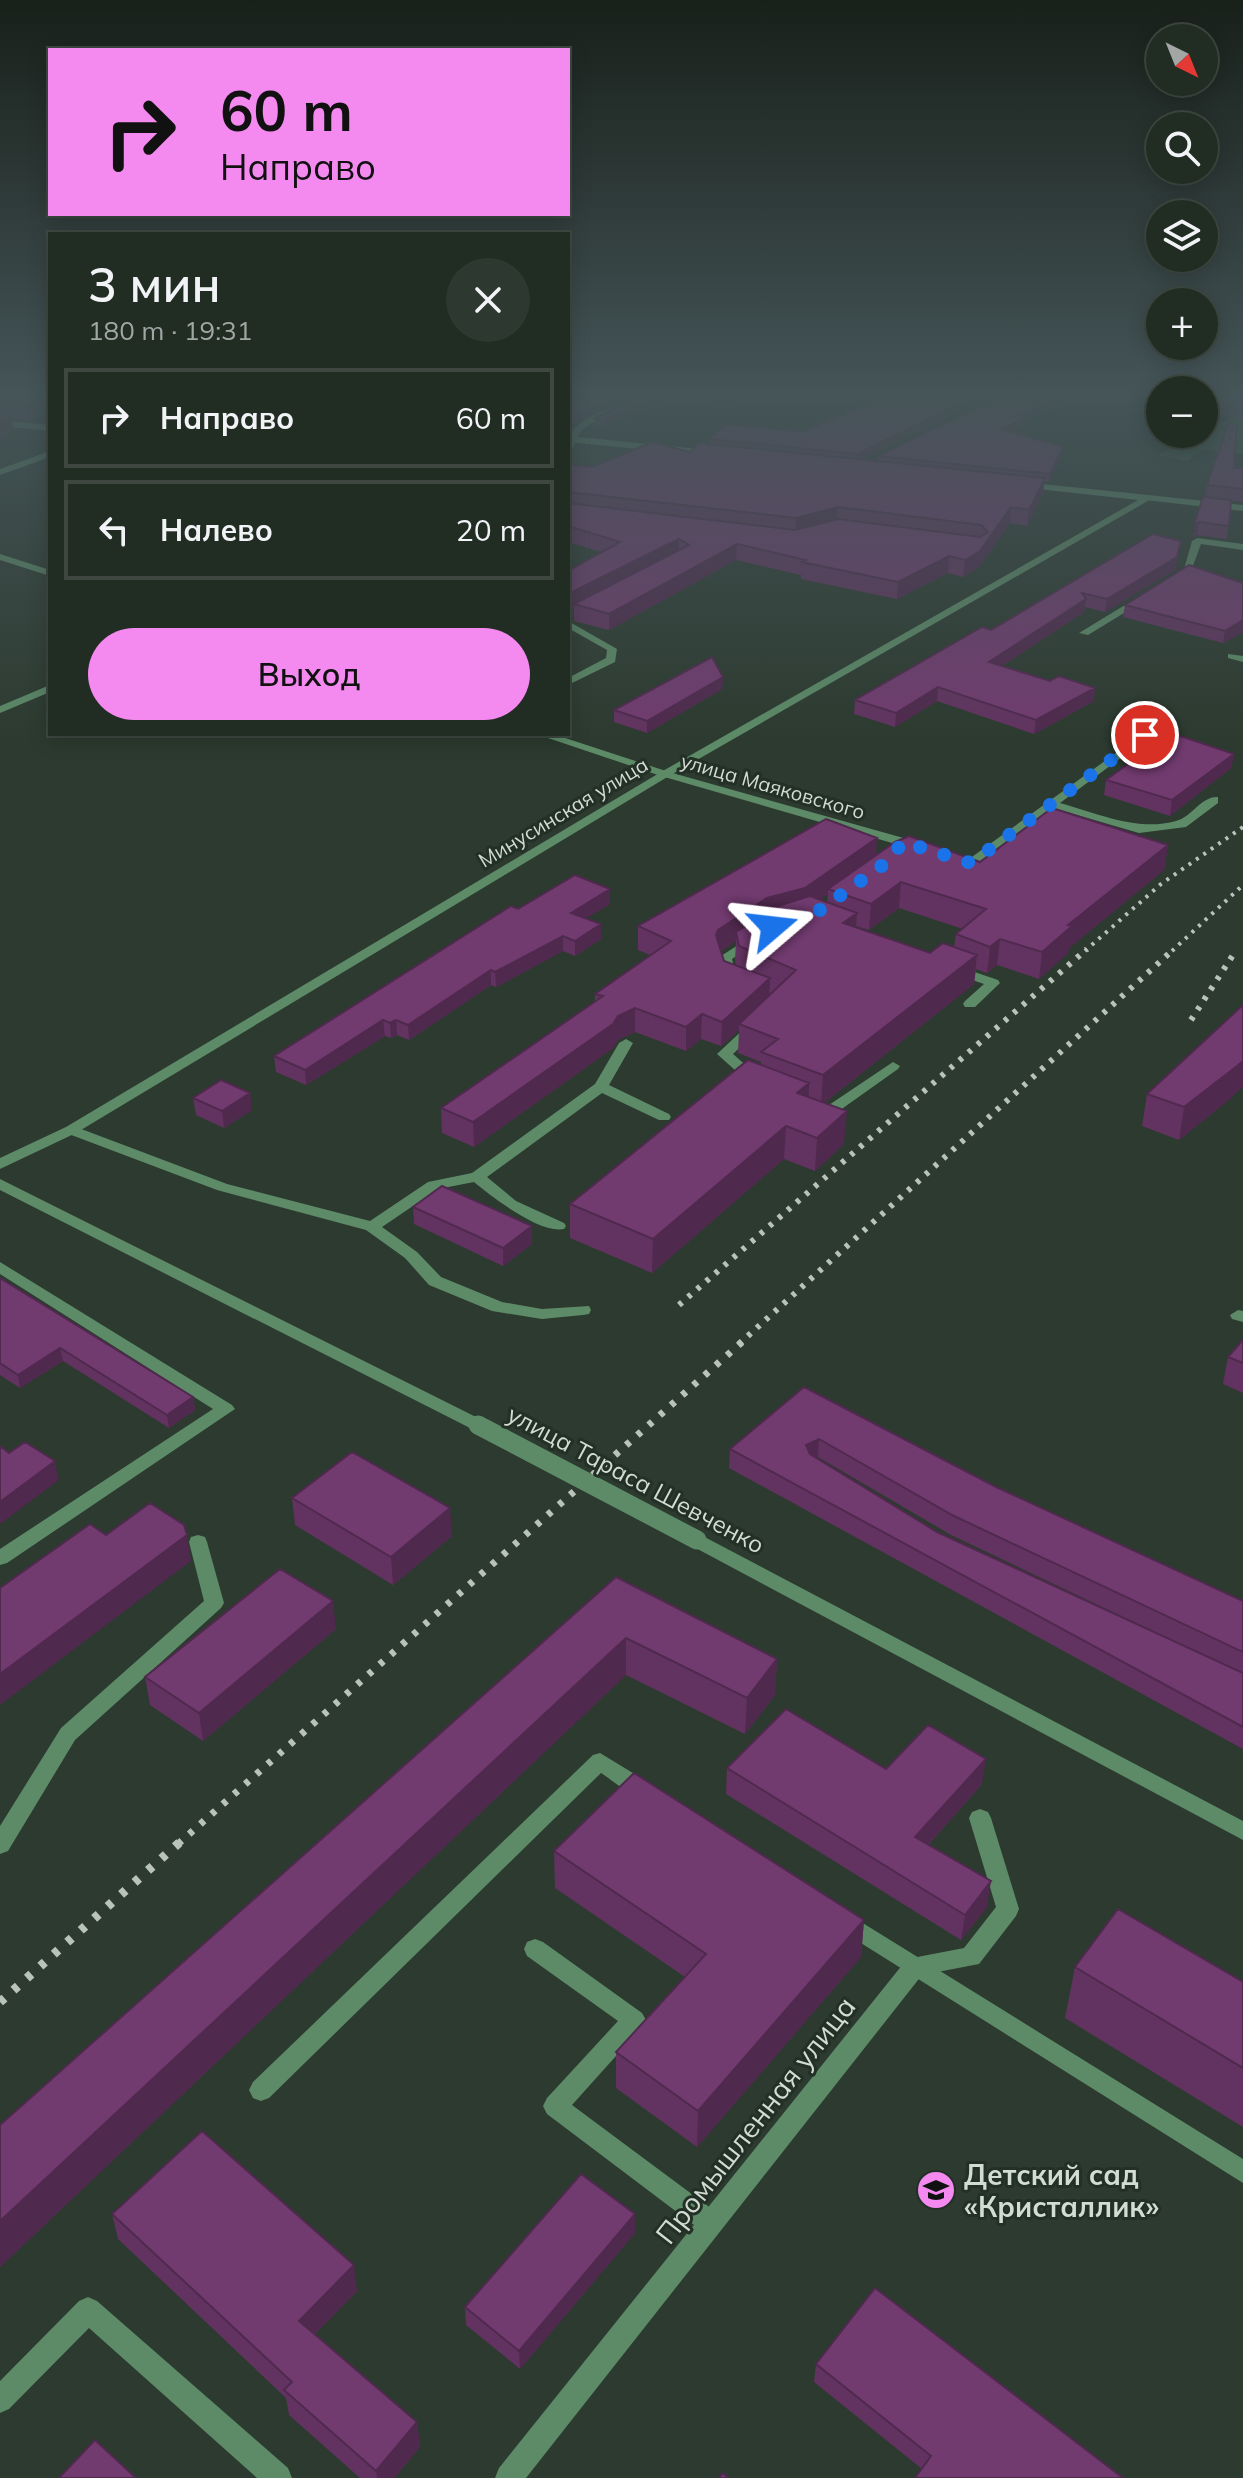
<!DOCTYPE html>
<html lang="ru">
<meta charset="utf-8">
<style>
:root{--surface:#212c23;--page:#2d3830;--text:#f1f3f6;--muted:#a2a7a6;--line:#3e4841;--accent:#f489f0}
body{margin:0;font-family:Mulish,sans-serif;background:var(--page);color:var(--text);height:100vh;display:flex;flex-direction:column;font-size:30px;white-space:nowrap}
*{box-sizing:border-box;margin:0}
p{font-size:26px;color:var(--muted)}
.icon{flex:none;width:44px;height:44px;fill:none;stroke:currentColor;stroke-width:2;stroke-linecap:round;stroke-linejoin:round}
.map{position:relative;flex:1;overflow:hidden}
.drawer{position:absolute;left:48px;top:232px;width:522px;height:504px;display:flex;flex-direction:column;background:var(--surface);border-radius:0px;box-shadow:0 4px 20px #0003,0 0 0 2px var(--line)}
.drawer>*{flex:none}
.banner{position:absolute;left:48px;top:48px;width:522px;height:168px;border-radius:0px;box-shadow:0 4px 20px #0003,0 0 0 2px var(--line);background:#f489f0;color:#111;overflow:hidden}
.needle{width:52px;rotate:137deg}
.buttons{position:absolute;left:1146px;top:24px;display:grid;gap:16px}
.buttons a{display:grid;place-items:center;width:72px;height:72px;border-radius:50%;background:var(--surface);box-shadow:0 4px 20px #0003,0 0 0 2px var(--line);font-size:40px}
.pin{position:absolute;display:grid;place-items:center;width:68px;height:68px;color:#fff;margin:-34px;border:4px solid #fff;border-radius:50%;box-shadow:0 2px 8px #0007}
.me{position:absolute;width:88px;margin:-44px;rotate:73deg;stroke-linejoin:round;filter:drop-shadow(0 0 6px #0008)}
.turn{display:flex;align-items:center;gap:28px;height:168px;padding:0 40px;font-size:36px}
.turn .icon{width:104px;height:104px;stroke-width:2.5}
.turn b{display:block;font-size:56px;line-height:68px}
.round{display:grid;place-items:center;flex:none;width:84px;height:84px;border-radius:42px;background:var(--page)}
.overview{display:flex;align-items:center;justify-content:space-between;height:136px;padding:0 40px}
h1{font-size:48px;font-weight:600;line-height:60px}
.cta{display:flex;gap:16px;margin-top:auto;padding:16px 40px}
.cta a{flex:1;height:92px;border-radius:48px;background:var(--accent);color:#111;font-size:32px;font-weight:600;line-height:92px;text-align:center}
ul{padding:0;list-style:none}
li{display:flex;align-items:center;gap:24px;height:100px;margin:0 16px 12px;padding:0 24px;border:4px solid var(--line);border-radius:0px}
li div{flex:1}
li b{display:block;font-size:30px}
li em{font-style:normal}
.map>svg:first-child{display:block}
.green{fill:#375e40}
.lines{fill:none;stroke-linecap:round;stroke-linejoin:round}
.service{fill:#5d8b67;fill-rule:evenodd}
.minor{fill:#5d8b67;fill-rule:evenodd}
.tertiary{fill:#5d8b67;fill-rule:evenodd}
.rail-far3{stroke:#b9c2bb;stroke-width:4;stroke-dasharray:3 6;stroke-linecap:butt}
.rail-far2{stroke:#b9c2bb;stroke-width:6;stroke-dasharray:4 8;stroke-linecap:butt}
.rail-far1{stroke:#b9c2bb;stroke-width:7;stroke-dasharray:5 10;stroke-linecap:butt}
.rail{stroke:#b9c2bb;stroke-width:9;stroke-dasharray:6 12;stroke-linecap:butt}
.tertiary-bridge{stroke:#5d8b67;stroke-width:19}
.wall{fill:#623360;fill-rule:evenodd}
.shaded-wall{fill:#50294e}
.building{fill:#723b70;stroke:#50294e;stroke-width:2}
.route{stroke:#1a73e8;stroke-width:14;stroke-dasharray:0 25.2}
.labels{text-anchor:middle;dominant-baseline:central;stroke-width:6;stroke-linejoin:round;paint-order:stroke}
.far-street-label{font-size:20px;fill:#d2dbd4;stroke:#233025}
.street-label{font-size:24px;fill:#d2dbd4;stroke:#233025}
.near-street-label{font-size:28px;fill:#d2dbd4;stroke:#233025}
.near-poi-label{font-size:28px;font-weight:bold;fill:#d2dbd4;stroke:#233025;text-anchor:start}
</style>
<div class="map">
<svg width="1243" height="2478" viewBox="0 0 1243 2478">
<rect width="100%" height="100%" fill="#2c3a2f"/>
<path class="green" d="M1243,411V454L1204,449L1187,461L1158,455L1204,434V431Z"/>
<g class="lines">
<path class="service" d="M0,420L50,425V431L0,426Z
M1197,538L1243,544V550L1201,544L1191,571L1183,573L1192,541Z
M1143,594L1148,597L1147,599L1088,635L1079,633Z
M1228,654L1243,656V662L1228,658Z
M1145,732L1151,735L1149,737L1060,803C1097,813 1137,832 1176,821C1192,817 1201,796 1218,797V803L1186,827L1139,833L1053,808L975,866H967L951,859L957,855L969,859Z
M752,936L759,940L757,943L732,959L738,980L731,984L726,983L718,958Z
M954,965L998,980L1000,983L975,1007H965L963,1004L965,1001L984,984L949,972V966Z
M754,1023L761,1027L733,1054L750,1069L752,1083L745,1087L738,1083L736,1071L717,1054L749,1024Z
M626,1039L633,1043L609,1085L669,1114L671,1117L669,1120H659L602,1093L487,1177L516,1201L564,1223L566,1226L564,1229C540,1234 492,1197 474,1182L438,1189L382,1227L417,1252L441,1277L502,1302L542,1309L589,1306L591,1310L589,1314L583,1315L542,1319L492,1311L429,1285L405,1258L366,1230L217,1190L66,1133L64,1130L66,1127H76L227,1184L370,1221L428,1182L472,1173L595,1084L619,1043Z
M893,1062L900,1066L898,1069L829,1118H819L811,1112L813,1109H823Z
M0,1262L232,1405L235,1409L7,1563L0,1565V1549L213,1409L0,1274Z
M1238,1310L1243,1311V1322L1232,1319L1230,1315Z
M198,1535L205,1537L207,1542L224,1603L221,1608L75,1740L8,1851L0,1854V1826L61,1728L204,1601L189,1542L191,1537Z
M600,1753L651,1784L655,1790L651,1796C635,1801 615,1782 601,1773L269,2098L261,2101L253,2098L249,2090L253,2082L593,1755Z
M845,1912L1243,2159V2183L837,1928L834,1921L837,1914Z
M535,1939L543,1942L642,2013L646,2020L642,2027L572,2105L720,2215L724,2223L720,2231L711,2235L702,2231L547,2114L543,2106L547,2098L618,2021L527,1956L524,1949L527,1942Z
M88,2297L97,2301L288,2468L292,2478H257L89,2328L9,2409L0,2413V2381L79,2301Z"/>
<path class="minor" d="M639,396H651C633,407 593,417 581,432C574,439 575,448 568,454C568,445 568,435 574,429C586,415 621,404 639,396Z
M1148,495L1243,505V511L1145,500V496Z
M0,554L50,570V576L0,560Z
M568,621L617,649L615,662L568,685V678L606,658L607,650L568,628Z
M50,685V692L0,713V706Z
M536,734H553L669,772L907,839L909,842L903,846L899,845L661,776Z
M980,1809L988,1812L991,1818L1019,1909L1016,1916L979,1964L922,1975L526,2478H495L499,2468L907,1959L964,1948L996,1907L969,1818L972,1812Z"/>
<path class="tertiary" d="M568,436L709,450L713,453L709,456L568,442Z
M50,451V457L0,475V469Z
M1023,482L1148,495L1153,498L669,776L76,1133L0,1169V1158L66,1127L661,772L1138,500L1020,487V483Z
M0,1179L484,1421L487,1425L484,1429H472L0,1190Z
M697,1533L1243,1821V1840L690,1545L688,1540L690,1535Z"/>
<path class="rail-far3" d="M1085,951L1161,884L1243,827
M1172,951L1243,885"/>
<path class="rail-far2" d="M1191,1020L1233,955
M679,1305L1087,949
M739,1344L1174,949"/>
<path class="rail-far1" d="M178,1844L742,1342"/>
<path class="rail" d="M0,2002L180,1842"/>
<path class="tertiary-bridge" d="M478,1425L697,1540"/>
</g>
<path class="wall" d="M0,396H50V407L30,420L12,419L13,430L0,439Z
M568,396H631L577,422L568,421Z
M641,396L604,426L595,425V418Z
M678,396H747L722,407Z
M883,396L862,460L877,461L878,456L1002,396H1078L1025,420L1024,426L1012,432L1062,455L1049,482L1044,481L1043,493L1027,526L1010,523L979,567L963,577L948,573L897,599L801,579V575L736,560L609,630L574,621V608L568,611V571L601,552L568,542V468L593,467L690,452L710,444V439L803,432Z
M1243,396V420L1204,411V403Z
M1234,468H1243V502L1231,501L1227,539L1197,535L1192,538L1205,497L1207,485Z
M1181,541L1175,570L1105,612L1085,607L1084,612L1002,666L1094,701L1034,734L937,701L895,727L854,714L855,700L991,630Z
M1243,583V632L1223,643L1123,617L1125,605Z
M723,677L722,689L647,733L614,722V710Z
M1234,754L1231,768L1170,816L1104,795L1106,780Z
M1168,845L1164,870L1069,948L1068,953L1039,979L997,965L987,973L976,969L974,984L824,1103L844,1144L815,1171L784,1159L652,1273L570,1238V1204L761,1065V1062L738,1053L739,1030L721,1046L701,1039L686,1051L635,1032L618,1040L613,1048L474,1147L442,1133L441,1108L595,1002V994L650,955L638,950V926L876,855L980,862ZM828,894L827,902L820,900L823,897ZM899,908L963,929L956,934L954,947L930,953L856,927V926L869,930ZM736,941L735,960L736,966L724,961L721,951Z
M610,904L586,918L601,924V939L575,956L563,951L496,987L491,985L409,1040L397,1035L391,1038L385,1036L306,1085L276,1072L274,1056L518,909Z
M1147,1094L1231,1098L1179,1140L1142,1126Z
M193,1098L252,1110L224,1128L196,1115Z
M413,1207L532,1244L503,1266L414,1224Z
M0,1278L193,1397L195,1410L169,1428L63,1361L20,1388L0,1375Z
M1243,1340V1393L1223,1384L1228,1357Z
M804,1387L996,1487L1243,1601V1749L729,1468L730,1449ZM818,1457L951,1535L1216,1661L937,1532L816,1458Z
M292,1498L452,1536L393,1585L295,1525Z
M616,1577L777,1659L775,1695L745,1734L626,1675L0,2267V2125Z
M336,1629L203,1741L150,1705L145,1677Z
M727,1768L886,1769L982,1784L928,1845L987,1907L961,1940L726,1794Z
M554,1851L864,1920L861,1957L697,2147L616,2088V2052L685,1977L555,1888Z
M1075,1967L1243,1982V2127L1065,2018Z
M112,2214L357,2291L315,2334L417,2422L420,2447L394,2478H360L289,2415L286,2398L118,2239Z
M635,2214V2233L520,2369L466,2325L465,2307Z
M816,2364L1123,2478L922,2469L814,2382Z"/>
<path class="shaded-wall" d="M42,396H50V407L30,420L27,405Z
M617,396H631L577,422V416Z
M661,396H677L604,426V420Z
M732,396H747L722,407V401Z
M976,396H991L857,462V454Z
M1061,396H1078L1025,420L1024,426L1001,437L1002,429L1016,416Z
M11,416L13,430L0,439V423Z
M1063,447L1062,455L1049,482L1050,474Z
M1045,478L1043,493L1027,526L1029,510Z
M838,507L837,523L795,534L796,518Z
M1011,507L1010,523L979,567L963,577L965,560Z
M1199,522L1197,535L1192,538L1194,525Z
M679,539V555L574,604V608L568,611V594Z
M1181,541L1175,570L1105,612L1107,599Z
M737,544L736,560L609,630V614Z
M949,556L948,573L897,599L898,582Z
M1086,599L1084,612L988,675L989,662Z
M1243,620V632L1223,643L1225,631Z
M723,677L722,689L647,733V721Z
M938,687L937,701L895,727L896,713Z
M1095,688L1094,701L1034,734L1036,720Z
M1234,754L1231,768L1170,816L1172,800Z
M877,838L876,860L828,889V894L804,911L736,932V941L718,953L716,935L718,930L767,898Z
M1168,845L1164,870L1069,948L1068,953L1039,979L1042,952L1068,925Z
M901,882L899,908L869,930L871,904Z
M610,889V904L572,927L571,913Z
M857,913L855,941L843,923Z
M601,924V939L575,956V941Z
M563,936V951L496,987L495,972Z
M1000,939L997,965L987,973L990,947Z
M977,955L974,984L821,1105L823,1075Z
M491,970V985L409,1040L408,1025Z
M770,978L769,1002L739,1024V1030L721,1046L722,1022Z
M635,1008V1032L618,1040L613,1048L474,1147L473,1122L618,1016Z
M702,1014L701,1039L686,1051V1027Z
M383,1020L385,1036L306,1085L305,1070Z
M396,1020L397,1035L391,1038L390,1023Z
M1243,1061V1087L1231,1098L1179,1140L1184,1107Z
M809,1083L808,1116L797,1093Z
M250,1093L252,1110L224,1128L222,1111Z
M847,1111L844,1144L815,1171L817,1138Z
M786,1126L784,1159L652,1273L653,1239Z
M532,1226V1244L503,1266V1248Z
M60,1348L63,1361L20,1388L18,1375Z
M193,1397L195,1410L169,1428L167,1415Z
M819,1439L818,1457L805,1464L806,1445Z
M55,1461L59,1480L0,1524V1502Z
M450,1508L452,1536L393,1585L391,1557Z
M187,1535L191,1561L0,1705V1674Z
M333,1601L336,1629L203,1741L199,1713Z
M626,1638V1675L0,2267V2221Z
M777,1659L775,1695L745,1734L747,1698Z
M986,1759L982,1784L912,1862L915,1837Z
M991,1881L987,1907L961,1940L965,1915Z
M864,1920L861,1957L697,2147L698,2111Z
M635,2214V2233L520,2369L519,2351Z
M354,2265L357,2291L303,2346L299,2321Z
M417,2422L420,2447L394,2478H377L376,2471Z"/>
<path class="building" d="M0,396H42L27,405L0,404Z
M568,396H617L577,416L568,414Z
M641,396H661L604,420L595,418Z
M705,396H732L722,401Z
M883,396H976L857,454L710,439L726,424L803,432Z
M1002,396H1061L1016,416L1025,418L1002,429L1063,447L1050,474L878,456Z
M1212,396H1243V411L1204,403V401Z
M0,414L11,416L0,423Z
M1228,423L1237,425L1234,468H1243V489L1207,485Z
M652,442L690,452L699,443L1045,478L1029,510L1011,507L980,551L965,560L949,556L898,582L802,562L806,560L737,544L609,614L574,604L689,545L679,539L568,594V571L620,542L568,526V503L795,530L838,519L980,537L988,532L981,525L838,507L796,518L568,492V468L572,465L593,467Z
M1203,497L1231,500L1229,526L1199,522L1194,525Z
M1153,534L1181,541L1177,557L1107,599L1082,593L1086,599L989,662L1050,681L1059,676L1095,688L1036,720L938,687L896,713L855,700L982,627L991,630Z
M1189,565L1243,583V620L1225,631L1125,605Z
M712,657L723,677L647,721L614,710Z
M1171,733L1234,754L1172,800L1106,780Z
M1052,808L1168,845L1068,925L1072,926L1042,952L1000,939L990,947L956,934L986,909L901,882L871,904L828,889L895,842L909,836L980,862Z
M826,819L877,838L805,888L767,898L718,930L716,935L724,961L770,978L722,1022L702,1014L686,1027L635,1008L618,1016L613,1024L473,1122L441,1108L603,996L595,994L671,941L638,926Z
M575,875L610,889L571,913L601,924L575,941L563,936L495,972L491,970L408,1025L396,1020L390,1023L383,1020L305,1070L274,1056L511,906L518,909Z
M810,896L857,913L843,923L930,953L943,943L977,955L823,1075L761,1052L778,1039L739,1024L796,970L739,946L736,932L781,905Z
M1243,1005V1061L1237,1066L1184,1107L1147,1094Z
M748,1060L809,1083L797,1093L847,1111L817,1138L786,1126L653,1239L570,1204Z
M221,1080L250,1093L222,1111L193,1098Z
M442,1186L532,1226L503,1248L413,1207Z
M0,1278L193,1397L167,1415L60,1348L18,1375L0,1363Z
M1243,1340V1363L1228,1357Z
M804,1387L996,1487L1243,1601V1652L954,1516L819,1439L806,1445L810,1454L937,1532L1243,1673V1727L730,1449Z
M25,1442L55,1461L0,1502V1446L9,1453Z
M352,1452L450,1508L391,1557L292,1498Z
M150,1503L184,1525L187,1535L0,1674V1588L90,1524L106,1535Z
M280,1569L333,1601L199,1713L145,1677Z
M616,1577L777,1659L747,1698L626,1638L0,2221V2125Z
M786,1709L886,1769L928,1725L986,1759L915,1837L991,1881L965,1915L727,1768Z
M634,1773L864,1920L698,2111L616,2052L706,1954L554,1851Z
M1118,1909L1243,1982V2068L1075,1967Z
M202,2131L354,2265L299,2321L417,2422L376,2471L284,2390L292,2382L112,2214Z
M581,2174L635,2214L519,2351L465,2307Z
M875,2288L1123,2478H915L931,2456L816,2364Z
M95,2440L136,2478H59Z
M723,2473L728,2478H719Z"/>
<linearGradient id="sky" x2="0" y2="1"><stop stop-color="#18201a"/><stop offset="0.53" stop-color="#455558"/><stop offset="1" stop-color="#455558" stop-opacity="0"/></linearGradient>
<rect width="1243" height="743" fill="url(#sky)"/>
<g class="lines">
<path class="route" d="M773,927L810,917L887,862L903,842L971,863L1145,735"/>
</g>
<defs>
<symbol id="school-disc" viewBox="-11 -11 22 22"><circle r="9.5" fill="#f489f0" stroke="#233025"/><path d="M0-5L7-2L0 1L-7-2ZM-4 1L0 2.5L4 1V4Q0 6-4 4Z" fill="#111"/></symbol>
</defs>
<g fill-rule="evenodd">
<use href="#school-disc" x="914" y="2168" width="44" height="44"/>
</g>
<g class="labels">
<g class="far-street-label">
<text transform="translate(773 786) rotate(16)">улица Маяковского</text>
<text transform="translate(563 812) rotate(-31)">Минусинская улица</text>
</g>
<g class="street-label">
<text transform="translate(636 1479) rotate(28)">улица Тараса Шевченко</text>
</g>
<g class="near-street-label">
<text transform="translate(755 2120) rotate(-52)">Промышленная улица</text>
</g>
<g class="near-poi-label">
<text x="964" y="2174">Детский сад<tspan x="964" dy="32">«Кристаллик»</tspan></text>
</g>
</g>
</svg>
<div class="buttons">
<a><svg class="needle" viewBox="-14 -14 28 28"><path d="M0-13l5 13h-10z" fill="#e53935"/><path d="M0 13l5-13h-10z" fill="#a2a7a6"/></svg></a>
<a><svg class="icon" aria-label="search" viewBox="0 0 24 24"><circle cx="10" cy="10" r="6"/><path d="M15 15l6 6"/></svg></a>
<a><svg class="icon" aria-label="layers" viewBox="0 0 24 24"><path d="M12 4l9 5-9 5-9-5zM3 14l9 5 9-5"/></svg></a>
<a>+</a>
<a>−</a>
</div>
<div class="pin" style="left:1145px;top:735px;background:#d93025"><svg class="icon" aria-label="arrive" viewBox="0 0 24 24"><path d="M6 21V4h12l-3 4 3 4H6"/></svg></div>
<svg class="me" style="left:773px;top:927px" viewBox="-20 -20 40 40"><path d="M0-17L14 15 0 8-14 15z" fill="#1a73e8" stroke="#fff" stroke-width="4"/></svg>
<div class="banner">
<div class="turn"><svg class="icon" aria-label="right" viewBox="0 0 24 24"><path d="M7 20v-9h11M14 6l5 5-5 5"/></svg><div><b>60 m</b>Направо</div></div>
</div>
<section class="drawer">
<div class="overview"><div><h1>3 мин</h1><p>180 m · 19:31</p></div><a class="round"><svg class="icon" aria-label="close" viewBox="0 0 24 24"><path d="M6 6l12 12M18 6L6 18"/></svg></a></div>
<ul>
<li><svg class="icon" aria-label="right" viewBox="0 0 24 24"><path d="M7 20v-9h11M14 6l5 5-5 5"/></svg><div><b>Направо</b></div><em>60 m</em></li>
<li><svg class="icon" aria-label="left" viewBox="0 0 24 24"><path d="M17 20v-9H6M10 6l-5 5 5 5"/></svg><div><b>Налево</b></div><em>20 m</em></li>
</ul>
<div class="cta"><a>Выход</a></div>
</section>
</div>
